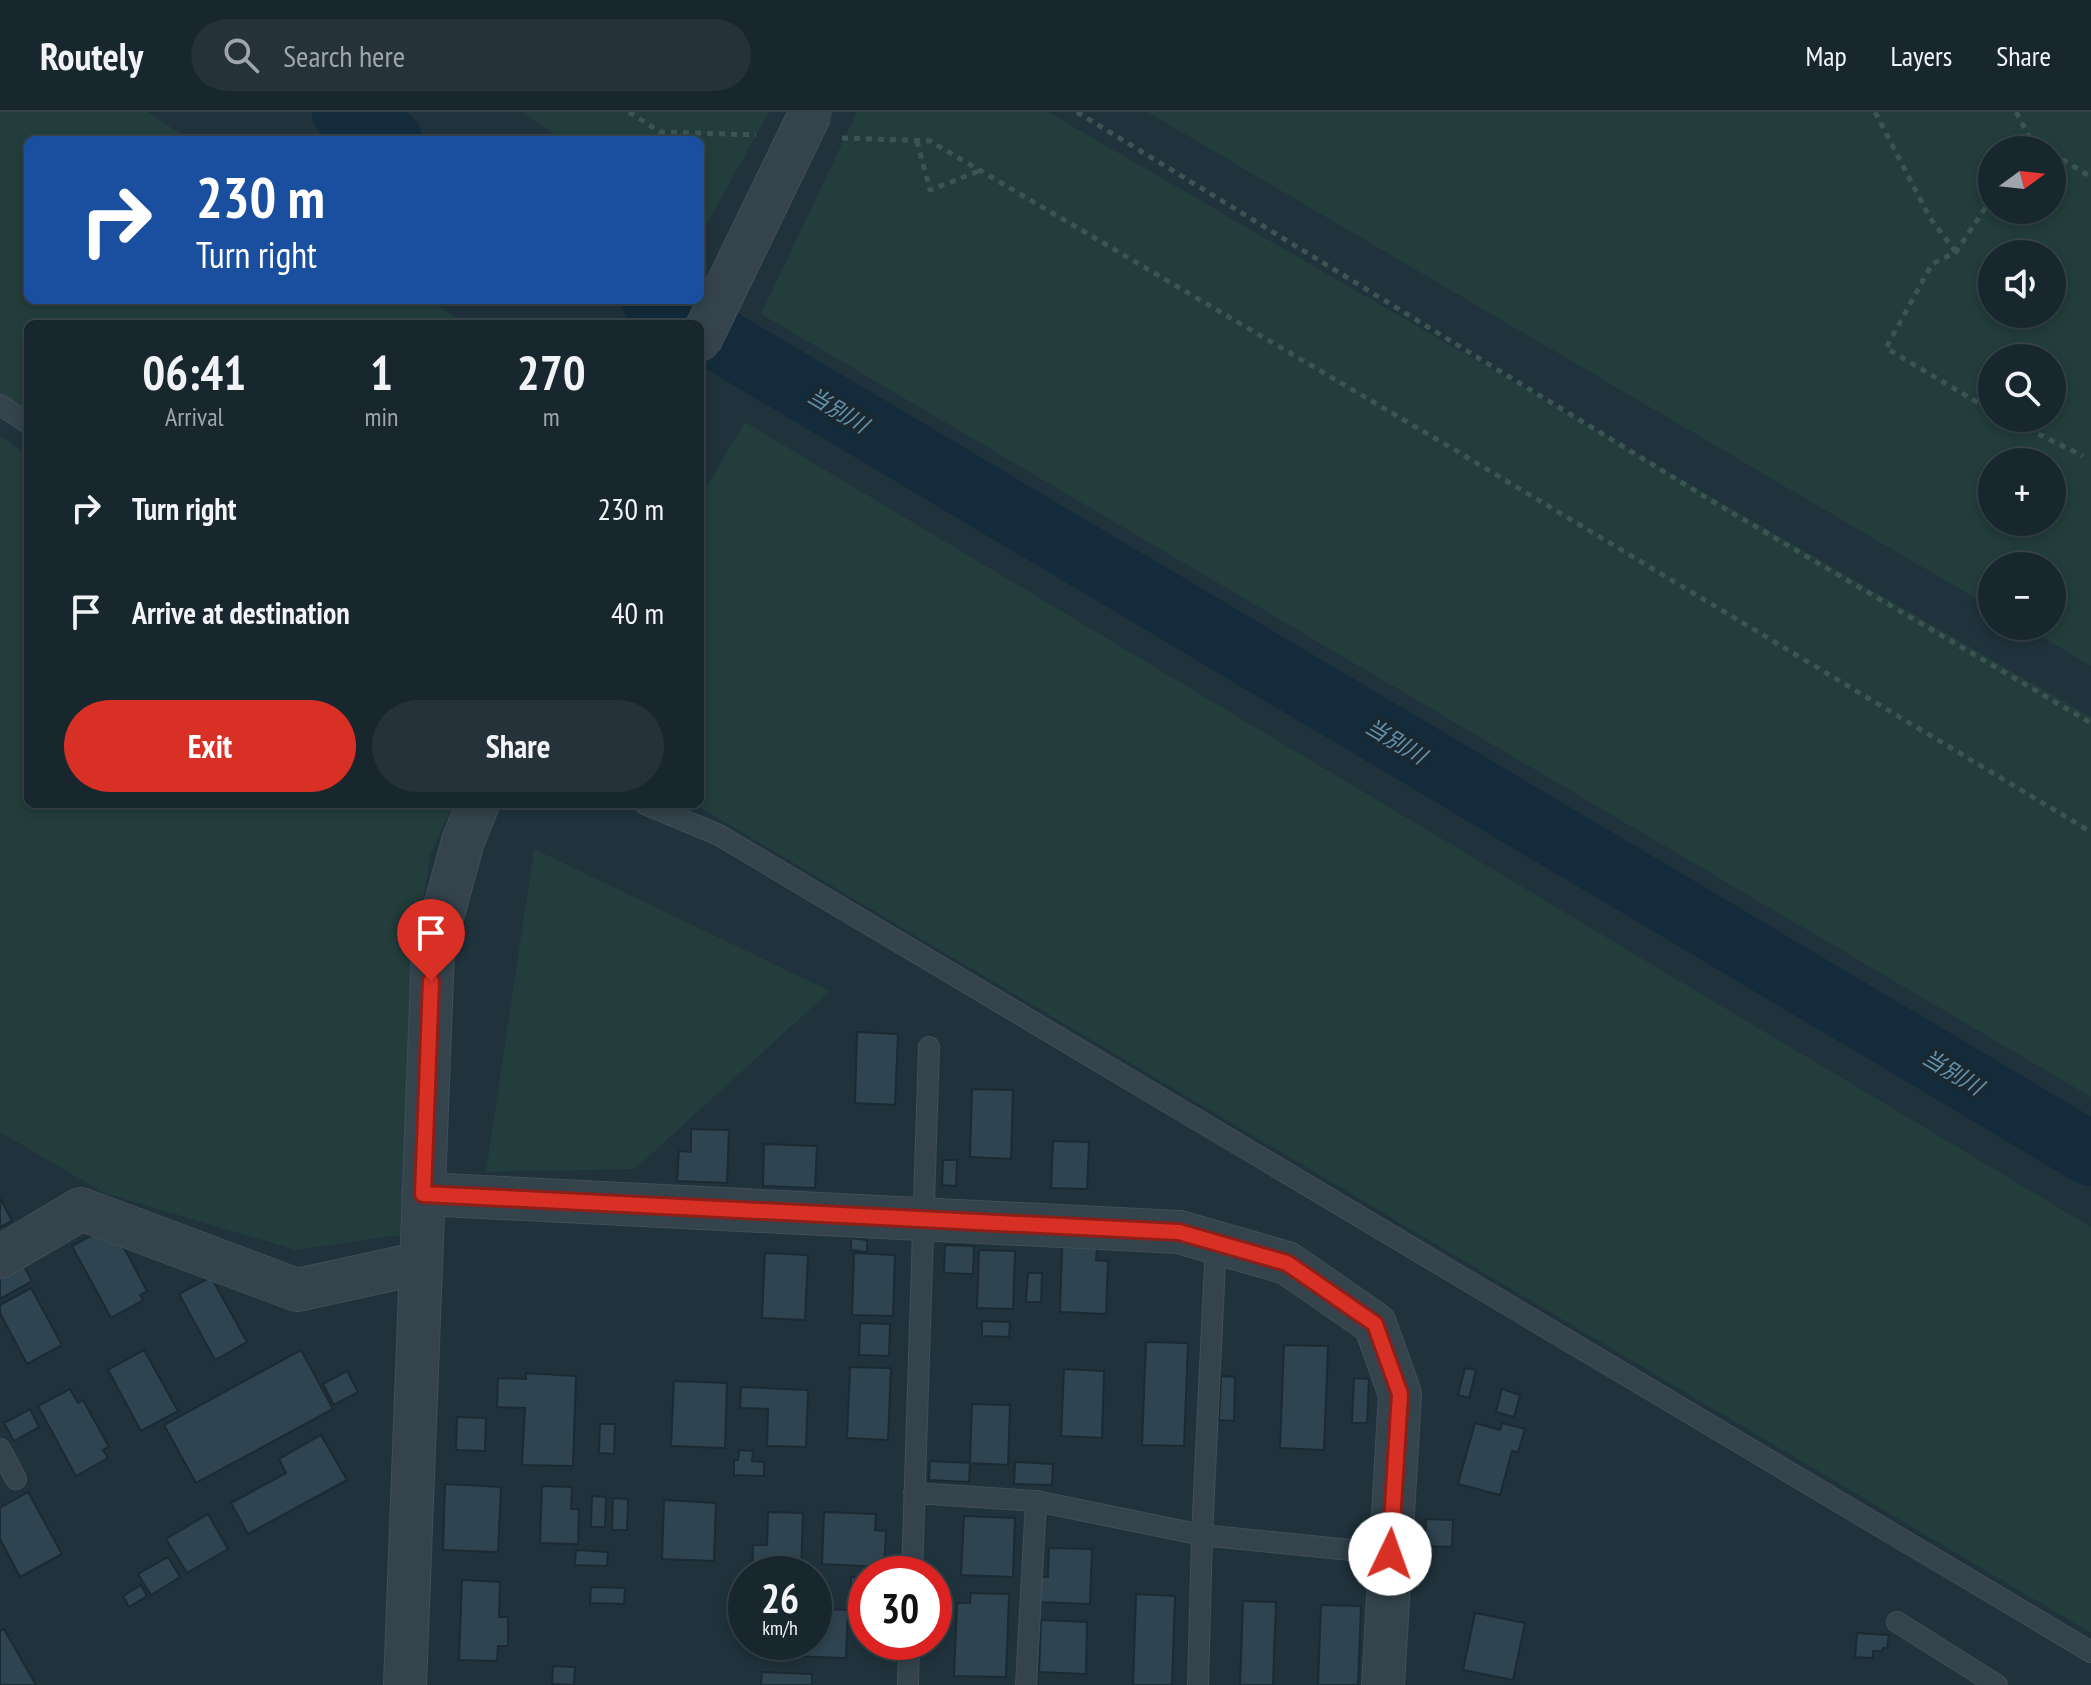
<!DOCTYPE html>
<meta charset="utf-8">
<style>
:root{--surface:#18262d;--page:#253239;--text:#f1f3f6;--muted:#9fa5aa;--line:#364349;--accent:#d93025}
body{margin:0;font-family:"PT Sans Narrow","Noto Sans JP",sans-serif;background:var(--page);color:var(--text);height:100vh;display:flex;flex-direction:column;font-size:30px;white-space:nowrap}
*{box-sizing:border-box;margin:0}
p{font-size:26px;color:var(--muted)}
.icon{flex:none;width:44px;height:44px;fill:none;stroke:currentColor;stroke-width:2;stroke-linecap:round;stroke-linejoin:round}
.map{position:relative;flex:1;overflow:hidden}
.details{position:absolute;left:24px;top:208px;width:680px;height:488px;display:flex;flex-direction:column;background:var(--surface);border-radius:12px;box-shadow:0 4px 12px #0003,0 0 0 2px var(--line)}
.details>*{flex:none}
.hud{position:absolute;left:24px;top:24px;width:680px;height:168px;border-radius:12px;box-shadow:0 4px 12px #0003,0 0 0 2px var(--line);background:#1a4fa0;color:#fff;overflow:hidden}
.needle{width:52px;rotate:75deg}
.controls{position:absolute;left:1978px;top:24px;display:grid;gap:16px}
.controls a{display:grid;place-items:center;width:88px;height:88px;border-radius:50%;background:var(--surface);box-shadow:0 4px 12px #0003,0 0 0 2px var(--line);font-size:40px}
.speed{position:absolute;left:728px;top:1444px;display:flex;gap:16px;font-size:40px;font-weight:700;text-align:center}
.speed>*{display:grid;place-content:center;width:104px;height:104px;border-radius:50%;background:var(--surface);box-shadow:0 4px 12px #0003,0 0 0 2px var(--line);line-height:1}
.speed small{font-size:20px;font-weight:400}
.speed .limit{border:12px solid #d22;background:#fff;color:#111}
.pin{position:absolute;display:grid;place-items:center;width:68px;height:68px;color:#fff;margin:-82px -34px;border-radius:50% 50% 50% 0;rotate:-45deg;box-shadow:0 0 8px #0007}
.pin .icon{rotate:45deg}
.me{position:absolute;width:88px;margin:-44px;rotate:3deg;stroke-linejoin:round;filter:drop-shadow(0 0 6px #0008)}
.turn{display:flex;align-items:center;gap:28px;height:168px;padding:0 40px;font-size:36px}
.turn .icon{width:104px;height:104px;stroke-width:2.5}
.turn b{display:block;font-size:56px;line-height:68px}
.eta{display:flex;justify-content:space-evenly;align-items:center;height:136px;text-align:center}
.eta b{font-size:48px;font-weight:800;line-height:56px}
.primary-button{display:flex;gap:16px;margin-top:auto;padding:16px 40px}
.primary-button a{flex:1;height:92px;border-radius:48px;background:var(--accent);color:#fff;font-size:32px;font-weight:800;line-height:92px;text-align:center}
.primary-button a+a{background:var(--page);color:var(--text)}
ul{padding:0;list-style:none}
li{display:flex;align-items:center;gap:24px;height:104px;padding:0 40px}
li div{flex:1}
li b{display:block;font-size:30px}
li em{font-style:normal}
header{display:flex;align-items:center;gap:48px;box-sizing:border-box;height:112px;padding:0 40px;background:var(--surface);border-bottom:2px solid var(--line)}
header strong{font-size:38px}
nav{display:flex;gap:44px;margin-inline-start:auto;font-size:28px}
.search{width:560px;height:72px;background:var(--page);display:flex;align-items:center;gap:20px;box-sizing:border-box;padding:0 28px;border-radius:44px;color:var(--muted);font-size:30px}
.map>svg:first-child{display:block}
.green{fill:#223d3b;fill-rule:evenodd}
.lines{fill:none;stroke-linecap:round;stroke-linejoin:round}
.river{stroke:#132b3a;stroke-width:64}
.building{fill:#2f4451;stroke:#1b2a33;stroke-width:2}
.lane-casing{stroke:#404f58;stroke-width:22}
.street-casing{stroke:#404f58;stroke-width:44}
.path{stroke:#3b5552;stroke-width:5;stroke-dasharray:6 6;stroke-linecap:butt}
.lane{stroke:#34434c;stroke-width:20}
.street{stroke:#34434c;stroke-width:42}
.street-bridge-casing{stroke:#404f58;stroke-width:44;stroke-linecap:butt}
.street-bridge{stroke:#34434c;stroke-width:42}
.route-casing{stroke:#8d1f18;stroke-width:20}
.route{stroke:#d93025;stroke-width:14}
.labels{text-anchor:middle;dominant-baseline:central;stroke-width:8;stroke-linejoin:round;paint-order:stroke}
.water-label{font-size:22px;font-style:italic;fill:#6591aa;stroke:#192831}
</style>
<header>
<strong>Routely</strong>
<div class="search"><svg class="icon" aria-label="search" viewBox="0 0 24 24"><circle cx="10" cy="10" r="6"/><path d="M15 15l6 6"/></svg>Search here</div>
<nav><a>Map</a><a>Layers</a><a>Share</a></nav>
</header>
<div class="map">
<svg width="2091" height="1573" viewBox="0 0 2091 1573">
<rect width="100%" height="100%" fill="#20323c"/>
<path class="green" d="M0,0H148L190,28H28V188H430L466,212H28V298L0,281Z
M523,0H769L700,124V28H563Z
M857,0H1048L2091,605V985L761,202Z
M1147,0H2091V554L2023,514H2052V454H1992V496ZM2052,38V98H1992V38ZM1992,142H2052V202H1992ZM1992,246H2052V306H1992ZM2052,350V410H1992V350Z
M745,310L2091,1115V1521L694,692H700V386Z
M0,324L28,343V692H454L430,743L410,884L400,1123L296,1138L104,1081L0,1020Z
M534,737L830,879L635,1057L486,1060Z"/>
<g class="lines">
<path class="river" d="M344,0L390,28
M653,188L693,212
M700,216L2091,1042"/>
</g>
<path class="building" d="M857,920L898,922L895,993L855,991Z
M972,977L1013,978L1011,1047L970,1045Z
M691,1017L729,1018L727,1071L677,1069L679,1039L691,1040Z
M1053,1029L1089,1030L1087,1077L1051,1076Z
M764,1032L817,1034L815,1076L763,1074Z
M943,1048H957L956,1074L942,1073Z
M0,1086L12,1109L0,1115Z
M103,1117L117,1123L147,1179L140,1183L143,1188L111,1206L72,1134Z
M851,1126L867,1128V1140L851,1138Z
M945,1133L974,1134L973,1162L944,1161Z
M1062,1135L1097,1136L1096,1148L1108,1149L1106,1202L1060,1200Z
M979,1138L1015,1139L1013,1197L977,1196Z
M765,1141L808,1143L805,1208L762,1206Z
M854,1141L895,1143L893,1204L852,1203Z
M23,1152L32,1169L0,1187V1165Z
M1028,1161H1042L1041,1190H1026Z
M211,1165L247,1230L215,1248L179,1182Z
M31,1176L62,1233L27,1252L0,1201V1193Z
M982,1209L1010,1210L1009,1225L982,1224Z
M860,1211L890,1212L889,1244L859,1243Z
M1146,1230L1188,1231L1184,1334L1142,1333Z
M1284,1233L1328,1234L1324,1338L1280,1336Z
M144,1238L178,1299L141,1319L108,1258Z
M301,1238L333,1297L196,1371L164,1313Z
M850,1255L891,1256L888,1328L847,1326Z
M1465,1256L1476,1258L1469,1286L1458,1283Z
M1064,1257L1104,1259L1102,1326L1061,1324Z
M347,1259L358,1280L334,1293L323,1272Z
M526,1261L576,1264L573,1354L522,1353L525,1296L497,1295L498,1266L526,1267Z
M1221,1264L1235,1265L1234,1309L1219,1308Z
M1354,1266L1369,1267L1367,1311H1352Z
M674,1269L727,1271L725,1336L671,1334Z
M741,1275L808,1278L806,1335L767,1334L768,1297L740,1296Z
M70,1277L78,1291L83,1288L109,1335L103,1338L108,1346L76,1364L38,1294Z
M1502,1277L1520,1283L1514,1305L1496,1300Z
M972,1292L1010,1293L1008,1353L970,1351Z
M30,1297L39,1315L14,1329L4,1311Z
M457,1305L486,1306L485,1339L456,1338Z
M1475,1311L1500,1318L1502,1311L1525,1317L1518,1340L1512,1339L1500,1383L1458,1372Z
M600,1312H615L614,1342L599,1341Z
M321,1323L347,1368L248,1422L231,1391L286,1361L279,1347Z
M739,1338L753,1339L752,1349L764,1350V1364L734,1363V1348H738Z
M930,1349L970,1351L969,1370L929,1368Z
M1015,1350L1053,1352L1052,1373L1014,1372Z
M445,1372L501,1375L498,1440L443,1438Z
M542,1374L572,1375L571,1397H579L578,1432L540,1431Z
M28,1380L62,1442L20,1465L0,1427V1396Z
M592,1384L606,1385L605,1415H591Z
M613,1386L628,1387L627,1418H612Z
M664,1388L716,1391L714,1449L662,1447Z
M768,1400L803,1401L801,1462H752L753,1433H767Z
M824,1400L876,1402L875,1418L886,1419L884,1455L822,1452Z
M208,1402L228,1437L187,1461L166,1427Z
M964,1404L1015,1406L1013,1465L961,1463Z
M1426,1407L1453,1408L1452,1435L1425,1434Z
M1049,1436L1092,1437L1090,1492L1036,1490L1037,1465H1048Z
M576,1438L608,1440L607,1454L575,1453Z
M168,1445L180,1465L151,1483L138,1462Z
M851,1465L866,1466V1495L850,1494Z
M462,1468L500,1470L499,1505H508V1534H498L497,1549L459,1548Z
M141,1473L147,1484L129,1495L123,1484Z
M591,1475L625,1476L624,1492L590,1491Z
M971,1481L1009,1482L1006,1565L954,1564L957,1491H970Z
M1136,1482L1175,1484L1172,1573H1133Z
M1243,1489L1276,1490L1273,1573H1240Z
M1321,1493L1361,1494L1358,1573H1318Z
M814,1497L848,1498L846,1546L790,1544V1530H814Z
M1475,1501L1525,1511L1513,1568L1463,1558Z
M857,1503H866V1518H857Z
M1041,1508L1087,1510L1086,1562L1039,1560Z
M4,1517L36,1573H0V1519Z
M1857,1521L1889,1523L1887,1536H1883L1882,1539H1873V1546L1855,1545Z
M553,1554L575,1555L574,1573L552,1572Z
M762,1560L812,1562V1573H761Z"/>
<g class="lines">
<defs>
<path id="lane" d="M0,293L28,311
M645,692L719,723L2091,1540
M0,1337L16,1367
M914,1381L1036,1389L1202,1423L1390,1442
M912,1462L929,935
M1897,1510L1997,1573
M908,1573L909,1530
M1026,1573L1036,1389
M1198,1573L1202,1423L1216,1130"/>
<path id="street" d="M423,1082L1179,1120L1287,1151L1375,1212L1400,1282L1383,1573
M0,1145L81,1097L297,1178L421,1151
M405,1573L433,839L463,729L478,692"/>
</defs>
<use href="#lane" class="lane-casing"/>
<use href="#street" class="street-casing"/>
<path class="path" d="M629,0L660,20L756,23
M1077,0L1712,389L2091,611
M1875,0L1930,106L1956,140
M2016,0L2031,28L2047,38
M842,26L930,29L1460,341L2091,720
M917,29L930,78L979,59
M2024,38L2031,28
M2052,41L2091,65
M1992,86L1956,140L1932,152L1886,236L1992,299
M2006,306L2083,344"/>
<use href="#lane" class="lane"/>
<use href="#street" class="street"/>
<defs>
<path id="street-bridge" d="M700,229L811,0"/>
</defs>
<use href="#street-bridge" class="street-bridge-casing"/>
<use href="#street-bridge" class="street-bridge"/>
</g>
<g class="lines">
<defs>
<path id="route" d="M431,869L423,1082L1179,1120L1287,1151L1375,1212L1400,1282L1390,1442"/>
</defs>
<use href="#route" class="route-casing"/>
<use href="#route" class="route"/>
</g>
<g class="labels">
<g class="water-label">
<text transform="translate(838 298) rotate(31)">当別川</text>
<text transform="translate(1396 629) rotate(31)">当別川</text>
<text transform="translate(1953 960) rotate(31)">当別川</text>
</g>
</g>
</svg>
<div class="controls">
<a><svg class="needle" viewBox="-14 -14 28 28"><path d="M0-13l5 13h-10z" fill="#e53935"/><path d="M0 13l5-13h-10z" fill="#9fa5aa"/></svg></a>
<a><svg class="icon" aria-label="sound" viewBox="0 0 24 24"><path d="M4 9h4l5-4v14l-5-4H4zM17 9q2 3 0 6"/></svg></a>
<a><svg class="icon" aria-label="search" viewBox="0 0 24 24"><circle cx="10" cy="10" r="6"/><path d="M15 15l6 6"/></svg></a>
<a>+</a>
<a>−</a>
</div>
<div class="speed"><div>26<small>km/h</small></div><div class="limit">30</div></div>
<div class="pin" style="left:431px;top:869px;background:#d93025"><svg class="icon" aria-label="arrive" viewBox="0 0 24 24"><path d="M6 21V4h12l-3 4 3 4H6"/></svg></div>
<svg class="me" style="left:1390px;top:1442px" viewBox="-20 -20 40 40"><circle r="19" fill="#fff"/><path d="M0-13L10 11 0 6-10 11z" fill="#d93025"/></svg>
<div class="hud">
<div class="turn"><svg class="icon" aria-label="right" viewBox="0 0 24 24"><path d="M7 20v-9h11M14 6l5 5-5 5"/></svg><div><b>230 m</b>Turn right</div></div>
</div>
<section class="details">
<div class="eta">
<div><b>06:41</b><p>Arrival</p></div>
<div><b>1</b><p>min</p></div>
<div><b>270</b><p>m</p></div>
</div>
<ul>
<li><svg class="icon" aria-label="right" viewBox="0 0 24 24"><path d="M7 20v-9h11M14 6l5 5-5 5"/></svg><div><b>Turn right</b></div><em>230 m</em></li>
<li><svg class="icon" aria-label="arrive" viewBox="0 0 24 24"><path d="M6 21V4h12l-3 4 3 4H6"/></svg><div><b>Arrive at destination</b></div><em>40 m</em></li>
</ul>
<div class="primary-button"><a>Exit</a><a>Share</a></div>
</section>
</div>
